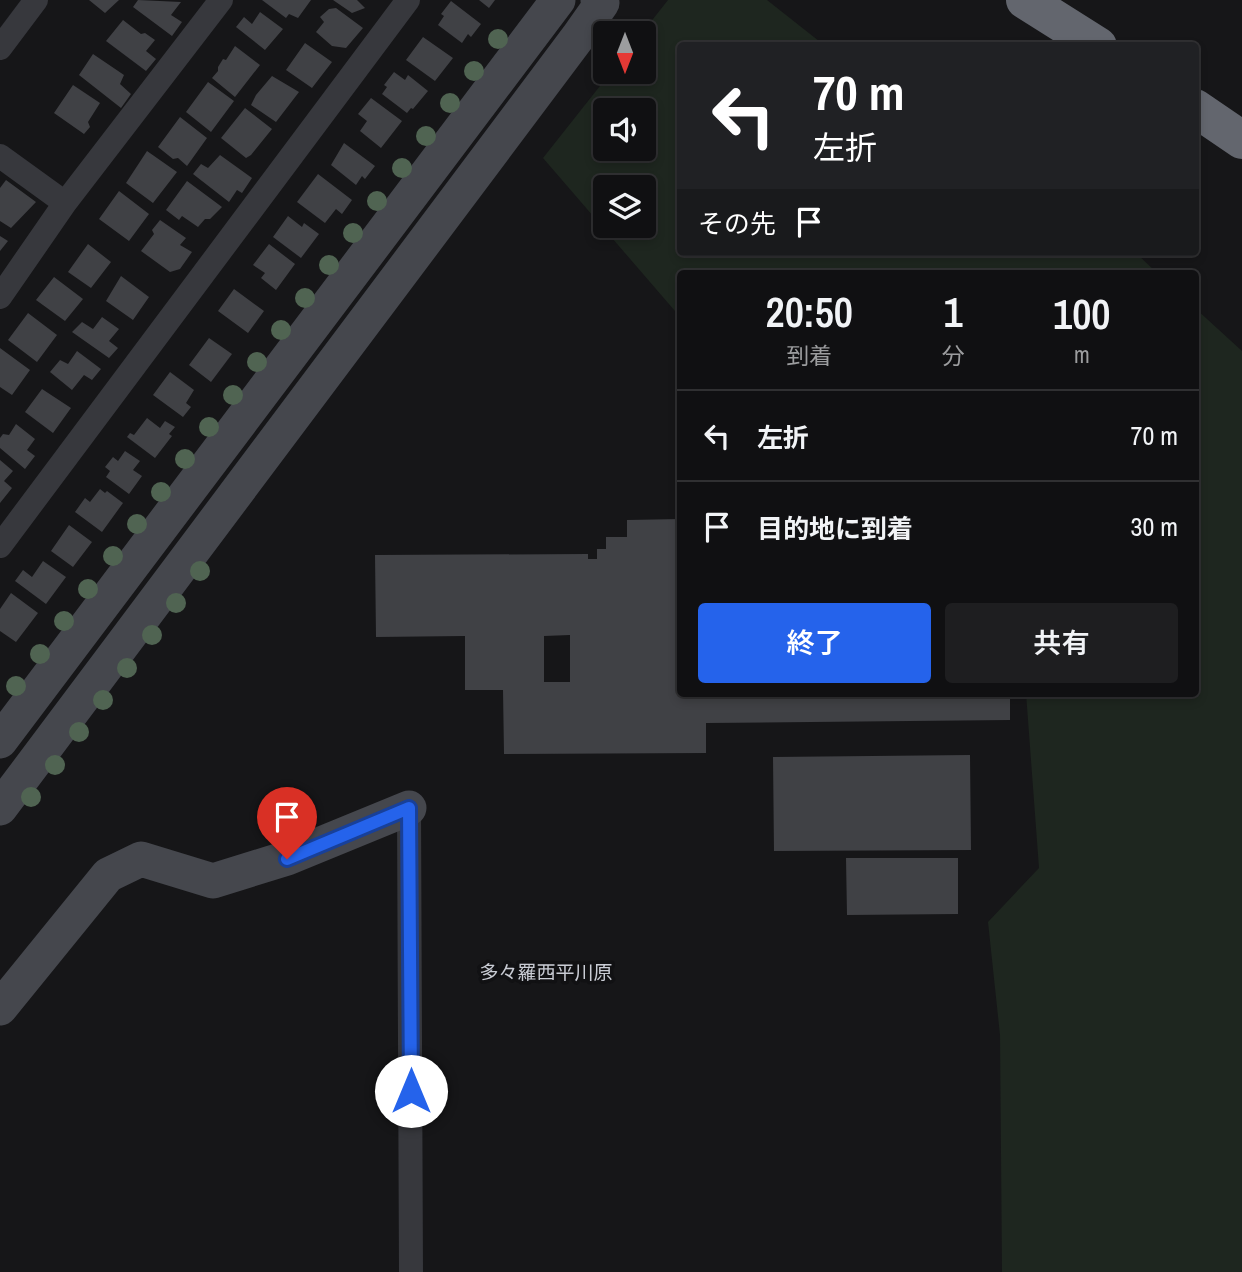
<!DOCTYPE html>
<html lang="ja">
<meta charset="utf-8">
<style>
:root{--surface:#101012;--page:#1e1e20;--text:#f1f3f6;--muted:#9c9d9f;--line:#303032;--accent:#2563eb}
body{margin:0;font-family:"Archivo Narrow","Noto Sans JP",sans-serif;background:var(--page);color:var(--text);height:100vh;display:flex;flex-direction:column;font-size:26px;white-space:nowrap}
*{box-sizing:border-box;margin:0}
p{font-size:23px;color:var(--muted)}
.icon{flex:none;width:38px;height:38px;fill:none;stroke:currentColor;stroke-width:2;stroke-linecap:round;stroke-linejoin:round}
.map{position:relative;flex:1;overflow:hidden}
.side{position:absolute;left:677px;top:270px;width:522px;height:427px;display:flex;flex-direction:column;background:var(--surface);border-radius:7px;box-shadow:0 4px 10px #0003,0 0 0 2px var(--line)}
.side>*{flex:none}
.top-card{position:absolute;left:677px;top:42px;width:522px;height:214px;border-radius:7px;box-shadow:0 4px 10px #0003,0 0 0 2px var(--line);background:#202124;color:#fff;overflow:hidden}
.needle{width:46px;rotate:180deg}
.controls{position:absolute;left:593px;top:21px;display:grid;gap:14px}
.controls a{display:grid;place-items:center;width:63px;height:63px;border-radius:7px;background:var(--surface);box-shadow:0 4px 10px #0003,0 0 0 2px var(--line);font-size:35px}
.pin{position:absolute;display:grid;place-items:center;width:60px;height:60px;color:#fff;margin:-72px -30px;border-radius:50% 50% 50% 0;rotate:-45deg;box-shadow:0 0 7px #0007}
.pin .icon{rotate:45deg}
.me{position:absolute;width:77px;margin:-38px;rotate:0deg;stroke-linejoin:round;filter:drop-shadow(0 0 5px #0008)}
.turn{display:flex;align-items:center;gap:24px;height:147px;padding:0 21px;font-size:32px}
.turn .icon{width:91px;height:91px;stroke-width:2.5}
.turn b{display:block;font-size:49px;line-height:60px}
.then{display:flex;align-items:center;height:66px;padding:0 21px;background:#0003;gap:14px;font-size:26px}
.eta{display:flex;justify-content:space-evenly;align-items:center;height:119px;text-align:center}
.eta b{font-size:42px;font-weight:600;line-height:49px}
.cta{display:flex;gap:14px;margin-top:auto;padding:14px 21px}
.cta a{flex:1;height:80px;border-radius:7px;background:var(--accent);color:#fff;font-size:28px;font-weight:600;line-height:80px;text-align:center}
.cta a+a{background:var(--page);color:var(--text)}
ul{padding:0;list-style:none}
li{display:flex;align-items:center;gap:21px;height:91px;padding:0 21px;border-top:2px solid var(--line)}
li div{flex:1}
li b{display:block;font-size:26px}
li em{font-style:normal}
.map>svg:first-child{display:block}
.green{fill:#1e261f;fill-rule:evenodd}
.building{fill:#404145;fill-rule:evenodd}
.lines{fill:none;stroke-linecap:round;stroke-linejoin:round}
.street{stroke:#37383d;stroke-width:24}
.secondary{stroke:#45474d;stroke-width:35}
.highway{stroke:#63666e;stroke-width:38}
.tree{fill:#506452}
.route-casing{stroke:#184099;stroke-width:18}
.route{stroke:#2563eb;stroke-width:12}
.labels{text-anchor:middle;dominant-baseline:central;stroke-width:7;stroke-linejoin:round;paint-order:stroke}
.neighbourhood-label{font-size:19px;fill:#c9ccd4;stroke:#111113}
</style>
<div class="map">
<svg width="1242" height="1272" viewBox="0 0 1242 1272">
<rect width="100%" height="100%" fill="#161618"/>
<path class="green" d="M668,0H767L824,45L681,46V252H1135L1157,273H681V318L543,158L611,72H644V33H642ZM606,110H644V149H606ZM606,187H644V226H606Z
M1195,308L1242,351V1272H1002L1000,1035L988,922L1039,868L1026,693H1195Z"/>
<path class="building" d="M89,0H119L105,13Z
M138,0L181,2L171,15L182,22L172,36L133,7Z
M262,0H311L298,18L289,14L286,18Z
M333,0H357L365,8L352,13Z
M479,0H495L489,8Z
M451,1L481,24L471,37L468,34L462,43L438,25L444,16L441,14Z
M336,8L363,28L346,48L332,46L316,32L324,22L320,17L329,9Z
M260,12L283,29L265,50L236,27L244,17L252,24Z
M123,20L141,34L145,33L155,40L146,51L156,59L146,71L106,41Z
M423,37L453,58L435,81L406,60Z
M305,43L332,62L312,88L286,70Z
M235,46L260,65L235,97L212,78L218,71V67L223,59L226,60Z
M93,54L124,75L120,84L131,94L121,108L79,75Z
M394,72L405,80L408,75L428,91L413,109L411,108L407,113L382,94L387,87L384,85Z
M272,76L299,92L276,122L251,105L256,95Z
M208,82L234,101L211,132L186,112Z
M73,85L100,103L88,122L90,127L84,134L54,113Z
M371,98L402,121L381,148L360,131L367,121L358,114Z
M245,108L272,129L251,155L246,158L221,138Z
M180,117L207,138L187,166L178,158L173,159L158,147Z
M344,143L375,166L365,179L362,176L356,185L331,165Z
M147,151L177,172L153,203L126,183Z
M220,155L252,178L242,193L237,190L229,202L193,174L201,164L208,168Z
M318,174L352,200L342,214L336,209L325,223L297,202Z
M6,180L36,202L11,228L0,221V188Z
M187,181L222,207L210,219H205L198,227L182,216L179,220L166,210Z
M119,191L149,214L129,241L99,219Z
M288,216L302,227L304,223L319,234L301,258L273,237Z
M160,220L186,238L180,245L192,252L180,269L170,272L141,251L154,234L152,230Z
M0,236L8,241L0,251Z
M88,244L111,262L91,288L68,272Z
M269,244L295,264L276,290L261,278L265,273L253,265Z
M121,276L149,297L133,320L106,301Z
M54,277L83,299L65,321L36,300Z
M234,289L264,311L248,333L218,311Z
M28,313L57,335L37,362L8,340Z
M102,317L119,329L109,341L118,348L109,358L72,332L82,322L93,329Z
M209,338L232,354L211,382L189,365Z
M0,348L30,370L12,395L0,387Z
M77,351L101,369L92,380L84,375L72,390L50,372L60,360L68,364Z
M170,372L194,390L186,403L191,407L183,417L153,395Z
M42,389L71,408L53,433L25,412Z
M147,418L160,428L165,421L175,427L169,434L172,436L155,458L127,437L130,433L134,435Z
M16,424L35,439L27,450L35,456L25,469L0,448V438L3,434L9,435Z
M125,451L140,461L133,470L142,476L129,494L106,477L110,471L105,467L113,457L118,461Z
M0,460L13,471L4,481L12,488L0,503Z
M100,489L105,493L107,491L123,503L102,532L75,512L85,498L90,502Z
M681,519V693H1010V720L706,723V753L504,754L503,690H465V636L376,637L375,555L588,554V559H597V549H606V537H627V520ZM570,635V682H544V636Z
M69,525L92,542L73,567L51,551Z
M43,561L66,577L46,604L15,581L23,570L32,577Z
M11,593L38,613L16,642L0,631V609Z
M970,755L971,850L774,851L773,757Z
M846,858H958V914L847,915Z"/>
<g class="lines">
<path class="street" d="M0,48L36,0
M0,156L65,203
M0,297L65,203L221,0
M0,546L408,0
M409,808L411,1272"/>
<path class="secondary" d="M0,741L558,0
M0,808L578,37L602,3L598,0
M0,1008L108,875L141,859L213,881L287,858L409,808"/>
<path class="highway" d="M1025,0L1098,46
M1195,108L1242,140"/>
</g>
<g class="tree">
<circle cx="498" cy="39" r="10"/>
<circle cx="474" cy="71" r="10"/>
<circle cx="450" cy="103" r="10"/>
<circle cx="426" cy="136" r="10"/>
<circle cx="402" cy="168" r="10"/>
<circle cx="377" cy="201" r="10"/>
<circle cx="353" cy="233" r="10"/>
<circle cx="329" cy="265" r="10"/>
<circle cx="305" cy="298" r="10"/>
<circle cx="281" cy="330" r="10"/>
<circle cx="257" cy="362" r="10"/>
<circle cx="233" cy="395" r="10"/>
<circle cx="209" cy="427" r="10"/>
<circle cx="185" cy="459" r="10"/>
<circle cx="161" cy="492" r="10"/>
<circle cx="137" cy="524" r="10"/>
<circle cx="113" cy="556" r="10"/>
<circle cx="200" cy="571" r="10"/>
<circle cx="88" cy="589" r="10"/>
<circle cx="176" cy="603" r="10"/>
<circle cx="64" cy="621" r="10"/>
<circle cx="152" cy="635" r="10"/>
<circle cx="40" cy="654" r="10"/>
<circle cx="127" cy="668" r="10"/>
<circle cx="16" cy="686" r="10"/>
<circle cx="103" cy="700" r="10"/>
<circle cx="79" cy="732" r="10"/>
<circle cx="55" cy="765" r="10"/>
<circle cx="31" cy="797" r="10"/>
</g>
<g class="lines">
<defs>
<path id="route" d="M287,859L409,808L411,1091"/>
</defs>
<use href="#route" class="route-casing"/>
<use href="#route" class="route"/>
</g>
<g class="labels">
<g class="neighbourhood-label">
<text x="546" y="972">多々羅西平川原</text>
</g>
</g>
</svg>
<div class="controls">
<a><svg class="needle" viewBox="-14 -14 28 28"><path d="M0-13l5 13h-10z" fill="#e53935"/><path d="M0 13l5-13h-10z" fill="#9c9d9f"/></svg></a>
<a><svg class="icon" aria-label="sound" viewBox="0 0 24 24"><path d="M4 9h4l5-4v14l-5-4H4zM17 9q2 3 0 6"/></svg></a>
<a><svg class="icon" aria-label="layers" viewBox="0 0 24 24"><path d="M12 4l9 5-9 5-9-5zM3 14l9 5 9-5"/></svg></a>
</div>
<div class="pin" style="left:287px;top:859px;background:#d93025"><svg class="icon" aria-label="arrive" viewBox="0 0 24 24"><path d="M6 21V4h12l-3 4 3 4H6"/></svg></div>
<svg class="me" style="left:411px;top:1091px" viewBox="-20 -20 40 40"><circle r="19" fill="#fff"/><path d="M0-13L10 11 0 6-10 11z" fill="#2563eb"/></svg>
<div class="top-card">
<div class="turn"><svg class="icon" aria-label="left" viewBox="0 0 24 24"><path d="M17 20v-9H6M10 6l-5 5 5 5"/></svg><div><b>70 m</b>左折</div></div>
<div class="then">その先<svg class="icon" aria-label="arrive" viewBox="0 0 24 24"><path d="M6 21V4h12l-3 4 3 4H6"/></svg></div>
</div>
<section class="side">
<div class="eta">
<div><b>20:50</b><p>到着</p></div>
<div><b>1</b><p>分</p></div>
<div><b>100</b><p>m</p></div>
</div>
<ul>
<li><svg class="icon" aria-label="left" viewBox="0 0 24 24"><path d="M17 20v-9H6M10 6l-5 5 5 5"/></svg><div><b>左折</b></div><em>70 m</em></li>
<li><svg class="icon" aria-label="arrive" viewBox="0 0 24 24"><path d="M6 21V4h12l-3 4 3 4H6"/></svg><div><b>目的地に到着</b></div><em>30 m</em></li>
</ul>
<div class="cta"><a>終了</a><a>共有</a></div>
</section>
</div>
